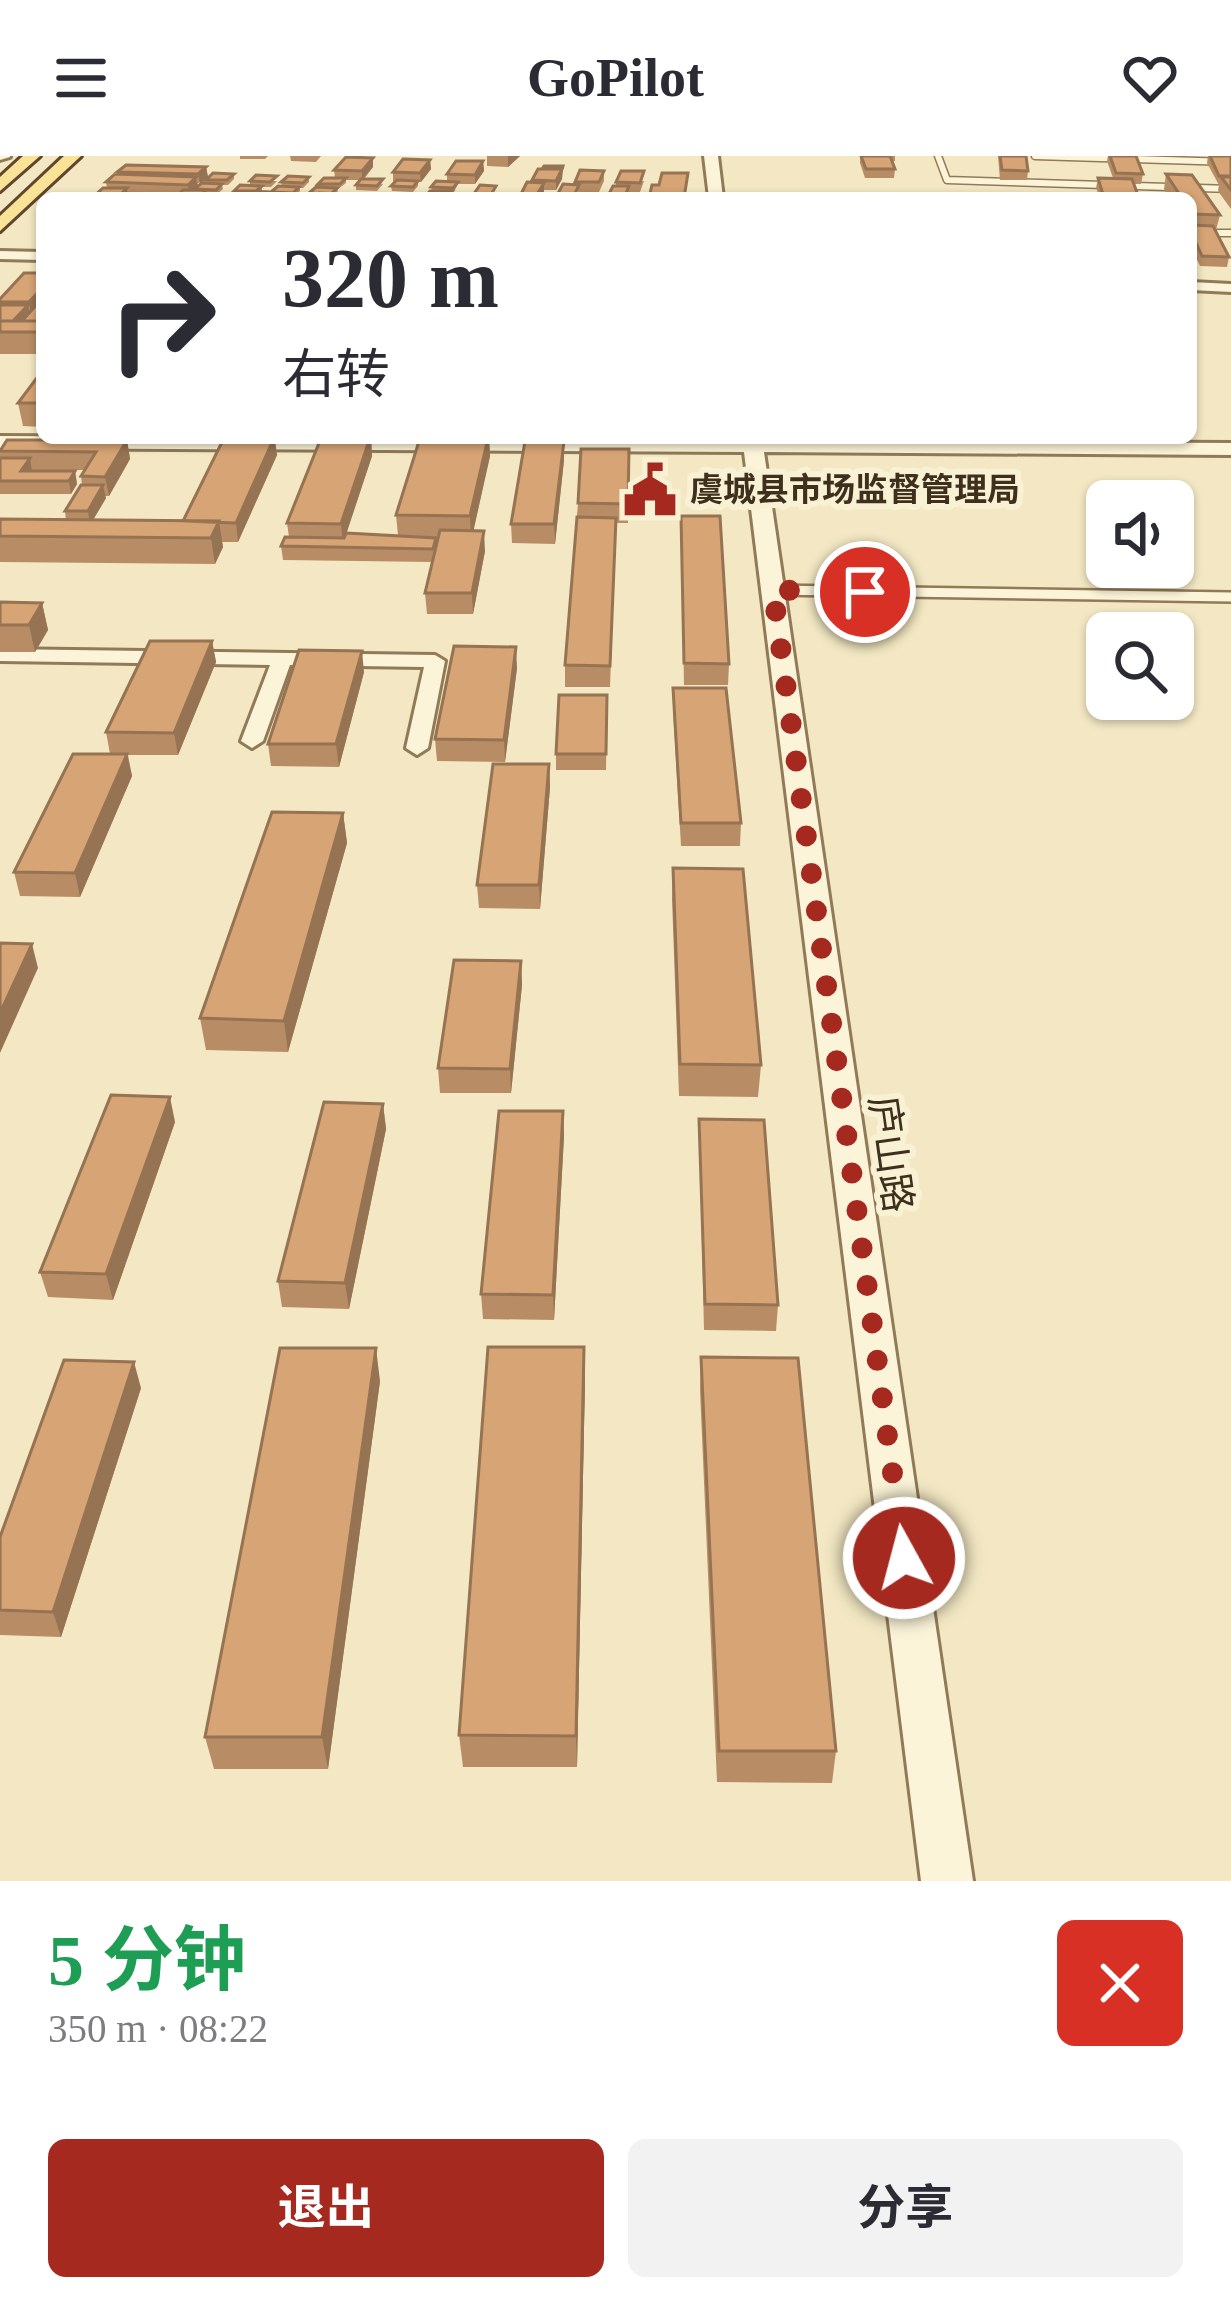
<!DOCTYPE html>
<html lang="zh">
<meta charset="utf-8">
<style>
:root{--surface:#fff;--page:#f2f2f3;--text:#2b2b33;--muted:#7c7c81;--accent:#a62920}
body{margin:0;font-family:"Times New Roman","Noto Sans SC",serif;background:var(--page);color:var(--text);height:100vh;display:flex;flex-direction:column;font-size:45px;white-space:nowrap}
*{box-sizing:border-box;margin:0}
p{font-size:39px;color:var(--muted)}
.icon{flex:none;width:66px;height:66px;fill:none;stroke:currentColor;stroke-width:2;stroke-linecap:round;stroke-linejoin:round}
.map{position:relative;height:1725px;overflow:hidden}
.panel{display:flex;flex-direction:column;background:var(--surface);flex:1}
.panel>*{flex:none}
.top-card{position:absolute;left:36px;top:36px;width:1161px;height:252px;border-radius:18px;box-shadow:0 3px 9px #0004;background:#fff;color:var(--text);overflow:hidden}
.buttons{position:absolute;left:1086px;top:324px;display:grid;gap:24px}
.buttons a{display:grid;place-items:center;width:108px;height:108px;border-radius:18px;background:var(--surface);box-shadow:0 3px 9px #0004;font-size:60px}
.pin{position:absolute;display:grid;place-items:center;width:102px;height:102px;color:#fff;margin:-51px;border:6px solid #fff;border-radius:50%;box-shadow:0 3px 12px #0007}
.me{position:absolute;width:132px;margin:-66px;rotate:353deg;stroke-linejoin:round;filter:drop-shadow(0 0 9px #0008)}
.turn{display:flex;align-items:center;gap:42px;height:252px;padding:0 48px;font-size:54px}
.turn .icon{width:156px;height:156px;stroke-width:2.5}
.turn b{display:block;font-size:84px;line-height:102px}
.round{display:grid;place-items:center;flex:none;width:126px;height:126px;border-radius:18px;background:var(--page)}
.head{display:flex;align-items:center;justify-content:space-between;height:204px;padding:0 48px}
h1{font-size:72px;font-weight:700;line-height:90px;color:#1e9e55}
.button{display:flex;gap:24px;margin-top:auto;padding:24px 48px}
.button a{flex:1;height:138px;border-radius:18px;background:var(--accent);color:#fff;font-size:48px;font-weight:700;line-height:138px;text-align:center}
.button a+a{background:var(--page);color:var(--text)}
header{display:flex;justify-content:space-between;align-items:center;height:156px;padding:0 48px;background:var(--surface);font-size:54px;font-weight:700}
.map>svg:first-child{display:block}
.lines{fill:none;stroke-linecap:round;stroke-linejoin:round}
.service-far1-casing{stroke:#907a57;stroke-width:9}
.service-casing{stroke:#907a57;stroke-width:14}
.minor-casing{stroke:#907a57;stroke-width:6}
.tertiary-casing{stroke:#907a57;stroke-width:6}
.primary-casing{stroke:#5e472c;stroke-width:6}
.service-far1{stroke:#fcf4d8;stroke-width:6}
.service{stroke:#fcf4d8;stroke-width:9}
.minor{fill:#fcf4d8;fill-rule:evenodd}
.tertiary{fill:#fcf4d8;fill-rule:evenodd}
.primary{fill:#fae397;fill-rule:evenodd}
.wall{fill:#b88d65}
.shaded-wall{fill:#967352}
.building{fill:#d6a475;stroke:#967352;stroke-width:3}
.route{stroke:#a62920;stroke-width:21;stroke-dasharray:0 37.8}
.labels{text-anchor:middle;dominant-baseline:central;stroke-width:12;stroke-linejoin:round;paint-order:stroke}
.far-poi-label{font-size:33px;font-weight:bold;fill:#3e301d;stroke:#f9f1d4;text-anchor:start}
.street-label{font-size:39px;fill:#3e301d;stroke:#f9f1d4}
</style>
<header><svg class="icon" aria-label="menu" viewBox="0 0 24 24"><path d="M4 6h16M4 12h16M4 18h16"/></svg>GoPilot<svg class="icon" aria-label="heart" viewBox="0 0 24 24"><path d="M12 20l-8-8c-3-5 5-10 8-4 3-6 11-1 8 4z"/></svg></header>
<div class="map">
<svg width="1231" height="1725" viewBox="0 0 1231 1725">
<rect width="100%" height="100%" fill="#f3e8c3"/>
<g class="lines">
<defs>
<path id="service-far1" d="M938,0L947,24L1231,33
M1035,0L1231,6
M1191,77H1231"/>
<path id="service" d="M773,434L1231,441"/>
<path id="minor" d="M0,0H10V1L0,4Z
M0,95L42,96V104L0,103Z
M1191,126L1231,128V136L1191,134Z
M0,493L435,499L445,505L428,592L417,599L406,592L424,511L290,509L263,585L252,592L241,585L270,509L0,505Z"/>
<path id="tertiary" d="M704,0H718L723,42H709Z
M0,280L1231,287V299L764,296L973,1725H921L744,296L0,292Z"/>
<path id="primary" d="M23,0H40L0,35V21Z
M64,0H81L0,75V60Z"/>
</defs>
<use href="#service-far1" class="service-far1-casing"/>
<use href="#service" class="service-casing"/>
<use href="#minor" class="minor-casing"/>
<use href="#tertiary" class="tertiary-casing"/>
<use href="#primary" class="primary-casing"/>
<use href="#service-far1" class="service-far1"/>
<use href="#service" class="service"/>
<use href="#minor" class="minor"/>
<use href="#tertiary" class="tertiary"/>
<use href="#primary" class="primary"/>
</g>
<path class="wall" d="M240,0H268L265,3H240Z
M290,0H321L316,6L291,5Z
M487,0H520L508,11L487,10Z
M860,0H895V5H892L895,13L894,22H865L860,7Z
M998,0H1026L1028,15L1027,24H1000Z
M1108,0H1136L1143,18L1141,28H1133L1139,42H1100L1096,32L1098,22H1113L1107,5Z
M1208,0H1231V53L1218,35L1219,29L1207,7Z
M430,4L431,13L421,26H418V30L413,36L392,35L391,30L395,26H393V16Z
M483,5L484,15L475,28H458L451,42H425L432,35L431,31L447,25V18Z
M563,10L562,23L556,34H544L541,42H520V40L532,27V24Z
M206,11L208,21L197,28L198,30L207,27L206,24L234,18V23L228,29H222L223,33L216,39L127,36L128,42L107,32L106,26L118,19L117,16Z
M373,11L364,23L383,28L377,35L356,34V29L360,24H346V27L338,33L337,38L342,42H310L309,37L318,31V28L335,22L334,14Z
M604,15V25L599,36H579V38L575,26Z
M1166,18L1220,59L1216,74L1229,101L1227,111L1200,110L1191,91V42H1170L1164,33Z
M309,21V26L303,32H300V35L293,42L234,40V35L250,29V25H277L271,31H262V35L272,36L282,30L281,26Z
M644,25L640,36H629V42L616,30V26Z
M42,117V198H0V143Z
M42,215V271L23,270L18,247Z
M224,282H275L277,299L238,386H222L223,391L215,408L0,406V363L66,364L65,355L82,329L81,320L84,314H32L75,315L77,328L71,338H0V293L127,284L130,303L109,340H105L106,342L93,364L183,365Z
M371,282L372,300L346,377L398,379L396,359L420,282H489L490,300L473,375L485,395L473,458H427L425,437L432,406L283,404L281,390L289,381L287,367Z
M564,285V304L555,388L512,387L511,368Z
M629,293L628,367H616L610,531H565V509L578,347Z
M681,360L729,508L728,529H684Z
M0,446L42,447L48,474L35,496H0Z
M212,485L216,506L178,599H128L132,620L80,741L20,740L14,716L110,598L106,576Z
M517,512L505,606L437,605L435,583Z
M364,516L339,611L271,610L268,588Z
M673,532L741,667L740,690H681L673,554Z
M607,539L606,614H556V598Z
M549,608L550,631L540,753L479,752L477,729Z
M343,657L347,687L288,896L206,894L200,862Z
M673,713L761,909L758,941L679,940L672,743Z
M521,805L522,829L511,937H440L438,912Z
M383,948L386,973L349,1153L282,1151L278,1125Z
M563,955L564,980L554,1164L483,1163L481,1138Z
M699,963L778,1149L776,1175L704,1174Z
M175,966L113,1144L48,1141L40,1116Z
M701,1201L836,1595L832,1627L717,1626L700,1234Z
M585,1224L577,1611H463L459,1579Z
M380,1225L328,1613H214L205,1581Z
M141,1232L61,1481L0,1479V1381Z"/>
<path class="shaded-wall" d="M508,0H520L508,11Z
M373,2V11L362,24V15Z
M430,4L431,13L421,26L420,17Z
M483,5L484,15L475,28V19Z
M563,10L562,23L556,34V25Z
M206,11L208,21L200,28L198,18Z
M196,21L198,31L189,38L188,29Z
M544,27V37L541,42H536Z
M127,32L128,42H117Z
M42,132V145L31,158L29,146Z
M28,149L30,160L6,174Z
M274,282L277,299L238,386L236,367Z
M371,282L372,300L343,388L341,368Z
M488,282H489L490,300L471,386L470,360Z
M127,284L130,303L109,340L105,321Z
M564,285V304L555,388L554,368Z
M30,302L32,315H21Z
M75,315L77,328L71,338L69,325Z
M103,329L106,342L90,369L88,355Z
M219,365L223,391L215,408L211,382Z
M484,375L485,395L473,458L472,437Z
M42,447L48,474L35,496L29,469Z
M212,485L216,506L178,599L174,577Z
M516,491L517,512L505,606L504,584Z
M362,495L364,516L339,611L336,588Z
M127,598L132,620L80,741L75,717Z
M549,608L550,631L540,753L539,729Z
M343,657L347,687L288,896L284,865Z
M32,788L38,812L0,897V857Z
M521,805L522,829L511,937L510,913Z
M170,941L175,966L113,1144L106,1118Z
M383,948L386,973L349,1153L345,1127Z
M563,955L564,980L554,1164L553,1139Z
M584,1191L585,1224L577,1611L576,1580Z
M376,1192L380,1225L328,1613L322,1581Z
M134,1206L141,1232L61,1481L53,1456Z"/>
<path class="building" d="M861,0H890L895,13H866Z
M1000,0H1026L1028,15L1002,14Z
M1110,0H1136L1143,18L1116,17Z
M1210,0H1231V20H1219Z
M346,1L373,2L362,15L334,14Z
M403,3L430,4L420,17L393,16Z
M456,5H483L475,19L447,18Z
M126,9L206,11L198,18L117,16Z
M544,10H563L561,16L562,13H542Z
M538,13H562L556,25L532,24Z
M580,14L604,15L599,26H575Z
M621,15H644L640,27L616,26Z
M213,17L234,18L227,24H206Z
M662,17H688L684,42H649L652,29H659Z
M115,18L196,21L188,29L106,26Z
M1166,18L1192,19L1220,59L1193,58L1191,42H1182Z
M256,19L277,20L270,26L250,25Z
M288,20L309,21L303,27L281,26Z
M1221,21H1231V34Z
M324,22H346L340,28H318Z
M1098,22L1132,23L1139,42H1104Z
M361,23H383L377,30L356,29Z
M397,24L418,25L413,31L391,30Z
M436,25L458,26L453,32L431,31Z
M527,26L544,27L536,40H520Z
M202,27L222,28L216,34L194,33Z
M563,28L579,29L573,42L556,41Z
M240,29L262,30L256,35H234Z
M480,29L496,30L489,42H471Z
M278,30L299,31L293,37L271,36Z
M613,30H629L624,42H607Z
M316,31L337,32L331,38L309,37Z
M103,32H127L117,42H92Z
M183,34H206L198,42H175Z
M251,35L273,36L268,42H244Z
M430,35H452L447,42L425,41Z
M319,37L342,38L338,42H315Z
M386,39L409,40L408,42H384Z
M778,39H803L804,42H778Z
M1191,69L1213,70L1229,101L1202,100L1191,76Z
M24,117H42V132L29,146H0V143Z
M42,143V165H22L38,147Z
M0,149H28L13,165H0Z
M0,165H42V176H0Z
M42,215V247H18Z
M224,282H274L236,367L183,365Z
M321,282H370L341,368L287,367Z
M420,282H488L470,360L396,359Z
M7,284H127L105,321L81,320L96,296L0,295Z
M525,285H564L554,368H511Z
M581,293H629L628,348L578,347Z
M0,302H30L21,315H75L69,325H0Z
M81,329H103L88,355H65Z
M681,360H720L729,508L684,507Z
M577,361L616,362L610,510L565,509Z
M0,363L219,365L211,382L0,380Z
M440,374L484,375L472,437H425Z
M346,377L436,382L433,393L281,390L285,381L344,382Z
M0,446L42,447L29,469H0Z
M150,485H212L174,577L106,576Z
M454,490L516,491L504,584L435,583Z
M299,494L362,495L336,588H268Z
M673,532H726L741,667H681Z
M559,539H607L606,598H556Z
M73,598H127L75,717L14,716Z
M493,608H549L539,729H477Z
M272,656L343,657L284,865L200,862Z
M673,712L743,713L761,909L680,908Z
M0,787L32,788L0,857Z
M454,804L521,805L510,913L438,912Z
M111,939L170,941L106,1118L40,1116Z
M324,946L383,948L345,1127L278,1125Z
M499,955H563L553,1139L481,1138Z
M699,963L764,964L778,1149L705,1148Z
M488,1191H584L576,1580L459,1579Z
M280,1192H376L322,1581H205Z
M701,1201L798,1202L836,1595H719Z
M64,1204L134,1206L53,1456L0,1454V1381Z"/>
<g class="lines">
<path class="route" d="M865,436L773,434L904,1402"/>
</g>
<defs>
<symbol id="civic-bare" viewBox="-9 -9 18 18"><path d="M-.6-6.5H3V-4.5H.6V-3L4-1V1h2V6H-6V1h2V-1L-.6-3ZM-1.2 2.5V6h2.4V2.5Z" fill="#a62920" stroke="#f9f1d4" stroke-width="2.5" paint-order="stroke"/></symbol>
</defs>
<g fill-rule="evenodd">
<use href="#civic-bare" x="612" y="296" width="76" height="76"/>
</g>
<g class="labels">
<g class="far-poi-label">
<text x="690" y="334">虞城县市场监督管理局</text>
</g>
<g class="street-label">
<text transform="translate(891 998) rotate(82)">庐山路</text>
</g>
</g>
</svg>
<div class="buttons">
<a><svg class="icon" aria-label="sound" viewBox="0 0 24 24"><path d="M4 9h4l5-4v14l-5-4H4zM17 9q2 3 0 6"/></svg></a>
<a><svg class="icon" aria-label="search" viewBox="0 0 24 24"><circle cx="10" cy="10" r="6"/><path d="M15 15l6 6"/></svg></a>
</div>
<div class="pin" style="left:865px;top:436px;background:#d93025"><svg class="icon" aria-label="arrive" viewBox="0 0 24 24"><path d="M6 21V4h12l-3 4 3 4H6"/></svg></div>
<svg class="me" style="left:904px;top:1402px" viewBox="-20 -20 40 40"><circle r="17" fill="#a62920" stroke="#fff" stroke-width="3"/><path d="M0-11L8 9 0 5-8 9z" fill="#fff"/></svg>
<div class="top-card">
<div class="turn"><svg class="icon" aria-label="right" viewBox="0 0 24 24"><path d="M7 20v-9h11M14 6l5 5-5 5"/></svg><div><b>320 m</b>右转</div></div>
</div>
</div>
<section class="panel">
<div class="head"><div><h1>5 分钟</h1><p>350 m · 08:22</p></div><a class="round" style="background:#d93025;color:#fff"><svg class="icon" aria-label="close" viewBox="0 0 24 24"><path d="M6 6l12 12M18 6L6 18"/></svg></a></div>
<div class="button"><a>退出</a><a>分享</a></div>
</section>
